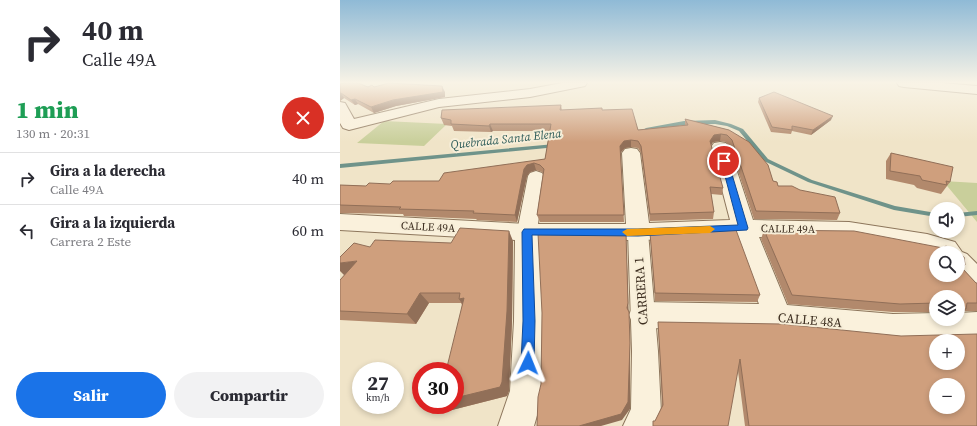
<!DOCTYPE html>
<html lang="es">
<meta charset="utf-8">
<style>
:root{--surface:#fff;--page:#f2f2f3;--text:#2b2b33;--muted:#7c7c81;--line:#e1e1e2;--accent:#1a73e8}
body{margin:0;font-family:"Source Serif 4",serif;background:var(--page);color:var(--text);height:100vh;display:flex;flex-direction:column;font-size:15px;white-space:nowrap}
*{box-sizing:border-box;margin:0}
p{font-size:13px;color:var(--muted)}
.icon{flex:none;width:22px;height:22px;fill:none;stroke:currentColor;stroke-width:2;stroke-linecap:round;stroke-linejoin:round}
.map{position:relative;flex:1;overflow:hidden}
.drawer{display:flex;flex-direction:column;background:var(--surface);width:340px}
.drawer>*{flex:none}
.hud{background:#fff;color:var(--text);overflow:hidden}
.tools{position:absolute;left:589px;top:202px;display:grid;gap:8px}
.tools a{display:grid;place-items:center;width:36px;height:36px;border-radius:50%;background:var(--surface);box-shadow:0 2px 6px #0003;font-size:20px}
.speed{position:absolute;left:12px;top:362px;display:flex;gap:8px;font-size:20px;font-weight:700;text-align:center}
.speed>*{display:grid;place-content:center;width:52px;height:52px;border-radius:50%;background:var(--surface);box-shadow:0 2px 6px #0003;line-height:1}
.speed small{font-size:10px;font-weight:400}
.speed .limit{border:6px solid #d22;background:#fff;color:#111}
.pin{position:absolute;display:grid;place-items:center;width:34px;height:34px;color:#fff;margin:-17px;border:2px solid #fff;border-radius:50%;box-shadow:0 1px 4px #0007}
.me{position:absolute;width:44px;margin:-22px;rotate:2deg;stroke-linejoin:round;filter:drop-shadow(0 0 3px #0008)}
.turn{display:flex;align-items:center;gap:14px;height:84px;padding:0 16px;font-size:18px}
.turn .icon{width:52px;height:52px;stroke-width:2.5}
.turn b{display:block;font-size:28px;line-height:34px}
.round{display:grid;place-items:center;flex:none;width:42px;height:42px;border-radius:21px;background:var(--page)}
.headline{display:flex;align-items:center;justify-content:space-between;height:68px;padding:0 16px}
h1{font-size:24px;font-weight:800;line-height:30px;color:#1e9e55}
.primary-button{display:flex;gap:8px;margin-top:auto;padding:8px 16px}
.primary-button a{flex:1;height:46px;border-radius:24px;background:var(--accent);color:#fff;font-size:16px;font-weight:800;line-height:46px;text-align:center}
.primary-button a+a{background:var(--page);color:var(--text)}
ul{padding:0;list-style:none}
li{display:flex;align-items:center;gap:12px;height:52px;padding:0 16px;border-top:1px solid var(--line)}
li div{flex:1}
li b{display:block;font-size:15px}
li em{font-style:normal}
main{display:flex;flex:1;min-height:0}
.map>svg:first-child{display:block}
.green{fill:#c9cf9b}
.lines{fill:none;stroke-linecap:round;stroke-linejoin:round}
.stream{fill:#6f938a;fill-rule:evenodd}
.pedestrian-casing{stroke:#8d765c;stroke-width:2}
.minor-casing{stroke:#8d765c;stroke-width:2}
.pedestrian{fill:#faf1dc;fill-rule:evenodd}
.minor{fill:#faf1dc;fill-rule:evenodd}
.wall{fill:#b2896c}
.shaded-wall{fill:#916f58}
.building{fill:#cf9f7d;stroke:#916f58;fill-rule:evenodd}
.route{fill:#1a73e8;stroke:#114b97}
.slow{fill:#f59e0b}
.labels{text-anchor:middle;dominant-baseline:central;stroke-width:4;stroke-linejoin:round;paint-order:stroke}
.street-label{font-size:11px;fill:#3d2e20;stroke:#f7eed8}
.water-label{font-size:12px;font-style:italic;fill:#2f5d5a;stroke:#f7eed8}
.near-street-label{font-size:13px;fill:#3d2e20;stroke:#f7eed8}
</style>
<main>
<section class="drawer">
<div class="hud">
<div class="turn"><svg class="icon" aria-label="right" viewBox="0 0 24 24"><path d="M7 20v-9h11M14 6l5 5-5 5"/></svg><div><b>40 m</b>Calle 49A</div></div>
</div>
<div class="headline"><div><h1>1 min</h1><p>130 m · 20:31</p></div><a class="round" style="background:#d93025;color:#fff"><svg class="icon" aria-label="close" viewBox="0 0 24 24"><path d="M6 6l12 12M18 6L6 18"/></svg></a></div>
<ul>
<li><svg class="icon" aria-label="right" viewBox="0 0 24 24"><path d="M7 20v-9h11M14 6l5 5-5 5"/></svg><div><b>Gira a la derecha</b><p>Calle 49A</p></div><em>40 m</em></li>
<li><svg class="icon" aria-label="left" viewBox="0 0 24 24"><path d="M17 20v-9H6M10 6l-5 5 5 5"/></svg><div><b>Gira a la izquierda</b><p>Carrera 2 Este</p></div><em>60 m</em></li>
</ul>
<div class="primary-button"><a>Salir</a><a>Compartir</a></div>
</section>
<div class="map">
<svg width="637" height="426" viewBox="0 0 637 426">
<rect width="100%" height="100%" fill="#f0e4c8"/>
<path class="green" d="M44,121L107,124L84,146L17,143Z
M603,181L637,183V222Z"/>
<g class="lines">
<path class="stream" d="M375,120L391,124L403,129L428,159L472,180L555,206L596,213V217L554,210L468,182L424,161L399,131L387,126L375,124L344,125L306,132L303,130L306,128L344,121Z
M215,144L218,146L217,147L0,168V164Z
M637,211V215L618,217V213Z"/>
<defs>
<path id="pedestrian" d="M196,171L202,173L204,176L197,232L194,237L187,239L180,237L177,232L188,176L190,173Z
M298,225L305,227L308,232L318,351L321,412L314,426H283L291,409L292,351L288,232L291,227Z"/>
<path id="minor" d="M222,83H247L245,86L190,97L99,107L9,130L3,128L0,123V102L5,103L14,119L99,99L190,89Z
M557,83H602L637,86V94L564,87L559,86Z
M380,142L386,143L389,147L413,220L509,222L587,234L615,242L622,252L627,254L637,264V293L628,290L615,275H618V253H596V255L586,252L509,238L419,237L447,305L553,314L596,313V319H618V313L637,312V340L553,342L438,330L303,328L293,324L289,315L293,306L303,302L419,304L395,237L298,240H199L204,321V391L194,426H158L170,391L174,321L175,240L0,230V214L187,224H286L282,153L285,149L291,148L297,149L300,153L309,223L390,220L371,147L374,143Z"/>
</defs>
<use href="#pedestrian" class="pedestrian-casing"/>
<use href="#minor" class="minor-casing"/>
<use href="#pedestrian" class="pedestrian"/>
<use href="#minor" class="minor"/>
</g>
<path class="wall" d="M0,84L28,87L105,92V97L56,106L34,113L18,104L15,105L4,98L0,101Z
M419,98L491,120L471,135L452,131L451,134L431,132L418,102Z
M221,105L222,110H263L298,130L345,125V119L389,130L433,181L438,186L500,213L497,220L414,219L390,147L386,142L380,141L373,142L371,144L383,188L382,195L371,194L374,212L373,219L310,221L301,153L298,148L291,147L285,148L280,153L284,222H200L197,215L203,173L202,172L196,170L190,172L187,176L177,222L137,220L136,219L64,216L63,214L0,213V185L26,186L99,181L205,159L210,131H153L151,132L114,131L112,126L104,125L101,118Z
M551,153L610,182L601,194L577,188L574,185L546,179V161Z
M424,230L618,253L625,265L622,268L636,283H637V311H624L618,316V297H596V312H553L448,304L421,239Z
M310,233L420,295L417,302L315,301Z
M173,241L172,321L169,391L167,396L108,411L101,405H115L122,305L121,303H89L76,324L0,320V280L30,247L111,243Z
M318,322L561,336L637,426H405L398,371L315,421L322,406Z"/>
<path class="shaded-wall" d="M102,86L105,92V97L56,106L34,113L31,107Z
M0,93H1L4,98L0,101Z
M15,99L18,104L15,105L11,100Z
M493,116L491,120L471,135L473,130Z
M150,124L153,131L151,132L149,126Z
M381,134L380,141L373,142L370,147V141L374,135Z
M291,140V147L285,148L280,153L284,222L280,146L284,141Z
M194,163L196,170L190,172L187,176L177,222L175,215L184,169L187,165Z
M169,231L173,241L172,321L169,391L167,396L108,411L101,405H115V398Z
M286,233L290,351V409L282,420L261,426H239L287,308Z
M17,261L27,272L4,275L0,271V263Z
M80,293L89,303L76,324L67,314Z
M124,298L126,310L119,299Z"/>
<path class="building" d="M5,83H18L28,87L32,85L34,87L49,83L102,86L103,92L53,100L31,107L15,99L11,100L1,93H0V84Z
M434,92L493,116L473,130L452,126V130L432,127L419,98Z
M221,105L220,110L262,108V110L292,109L298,130L348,125L345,119L389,130L409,142L428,165L433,181L437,182L438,186H452L460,190L495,197L500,213L416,211L392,140L387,135L381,134L374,135L370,141L383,188L370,187L374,212L310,214L301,146L298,141L291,140L284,141L280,146L284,215H197L204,169L200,165L194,163L187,165L184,169L175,215L133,213L134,211L59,209L61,207L0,205V185L26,186L29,183L50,184L53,181H99L104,173L205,159L211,124H150L149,126L111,124V120L101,118L102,110Z
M551,153L613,167L610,182L606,181L607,185L582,180L580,176L550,171Z
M120,228L169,231L167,311L162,382L160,387L115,398V371H106L124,298L119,299L120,293H80L67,314L0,311V280L17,261L0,263V257L14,243L30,247L35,240L111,243Z
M396,230L420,295L315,293L310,233Z
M424,230L514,231L603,248L606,246L617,253H596V275H618V253L624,257L625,265H622V268L636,283H637V303H627L626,309H618V297H596V303L560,304L452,295Z
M198,233H286L288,303L287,308L289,312L290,343L288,402L281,414L239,426H197L198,397L201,384L202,313Z
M318,322L442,324L561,336L637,334V426H409L400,359L388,426H313V421H315L323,405ZM596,341H618V363H596ZM596,385H618V407H596Z"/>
<linearGradient id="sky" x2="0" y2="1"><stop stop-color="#8fbad6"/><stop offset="0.58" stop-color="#f8f3e6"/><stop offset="1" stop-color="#f8f3e6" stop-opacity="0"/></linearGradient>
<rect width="637" height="142" fill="url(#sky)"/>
<path class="route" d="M382,159H387L388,161L408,228L407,230L298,236L192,235L195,321L194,363L193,368L188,370L183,368L181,363L183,321L182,232L184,229H298L398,225L381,161Z"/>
<path class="slow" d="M370,226L375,229L370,233L287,236L282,232L287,229Z"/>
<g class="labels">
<g class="street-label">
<text transform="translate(88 227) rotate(3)">CALLE 49A</text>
<text transform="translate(448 229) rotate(1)">CALLE 49A</text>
</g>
<g class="water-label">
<text transform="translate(166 139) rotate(-6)">Quebrada Santa Elena</text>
</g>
<g class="near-street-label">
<text transform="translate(301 291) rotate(-94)">CARRERA 1</text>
<text transform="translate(470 320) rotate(5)">CALLE 48A</text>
</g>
</g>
</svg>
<div class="tools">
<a><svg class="icon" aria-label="sound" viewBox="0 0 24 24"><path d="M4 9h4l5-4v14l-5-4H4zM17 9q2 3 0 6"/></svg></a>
<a><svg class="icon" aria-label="search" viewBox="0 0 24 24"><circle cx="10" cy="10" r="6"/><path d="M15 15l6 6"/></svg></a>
<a><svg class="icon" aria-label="layers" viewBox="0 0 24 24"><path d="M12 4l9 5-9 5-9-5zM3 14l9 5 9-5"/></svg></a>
<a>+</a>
<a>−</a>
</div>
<div class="speed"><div>27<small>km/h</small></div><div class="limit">30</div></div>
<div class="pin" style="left:384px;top:161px;background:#d93025"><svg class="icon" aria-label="arrive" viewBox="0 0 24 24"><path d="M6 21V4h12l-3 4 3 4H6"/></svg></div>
<svg class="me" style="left:188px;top:363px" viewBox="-20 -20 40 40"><path d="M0-17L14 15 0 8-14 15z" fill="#1a73e8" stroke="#fff" stroke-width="4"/></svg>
</div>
</main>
